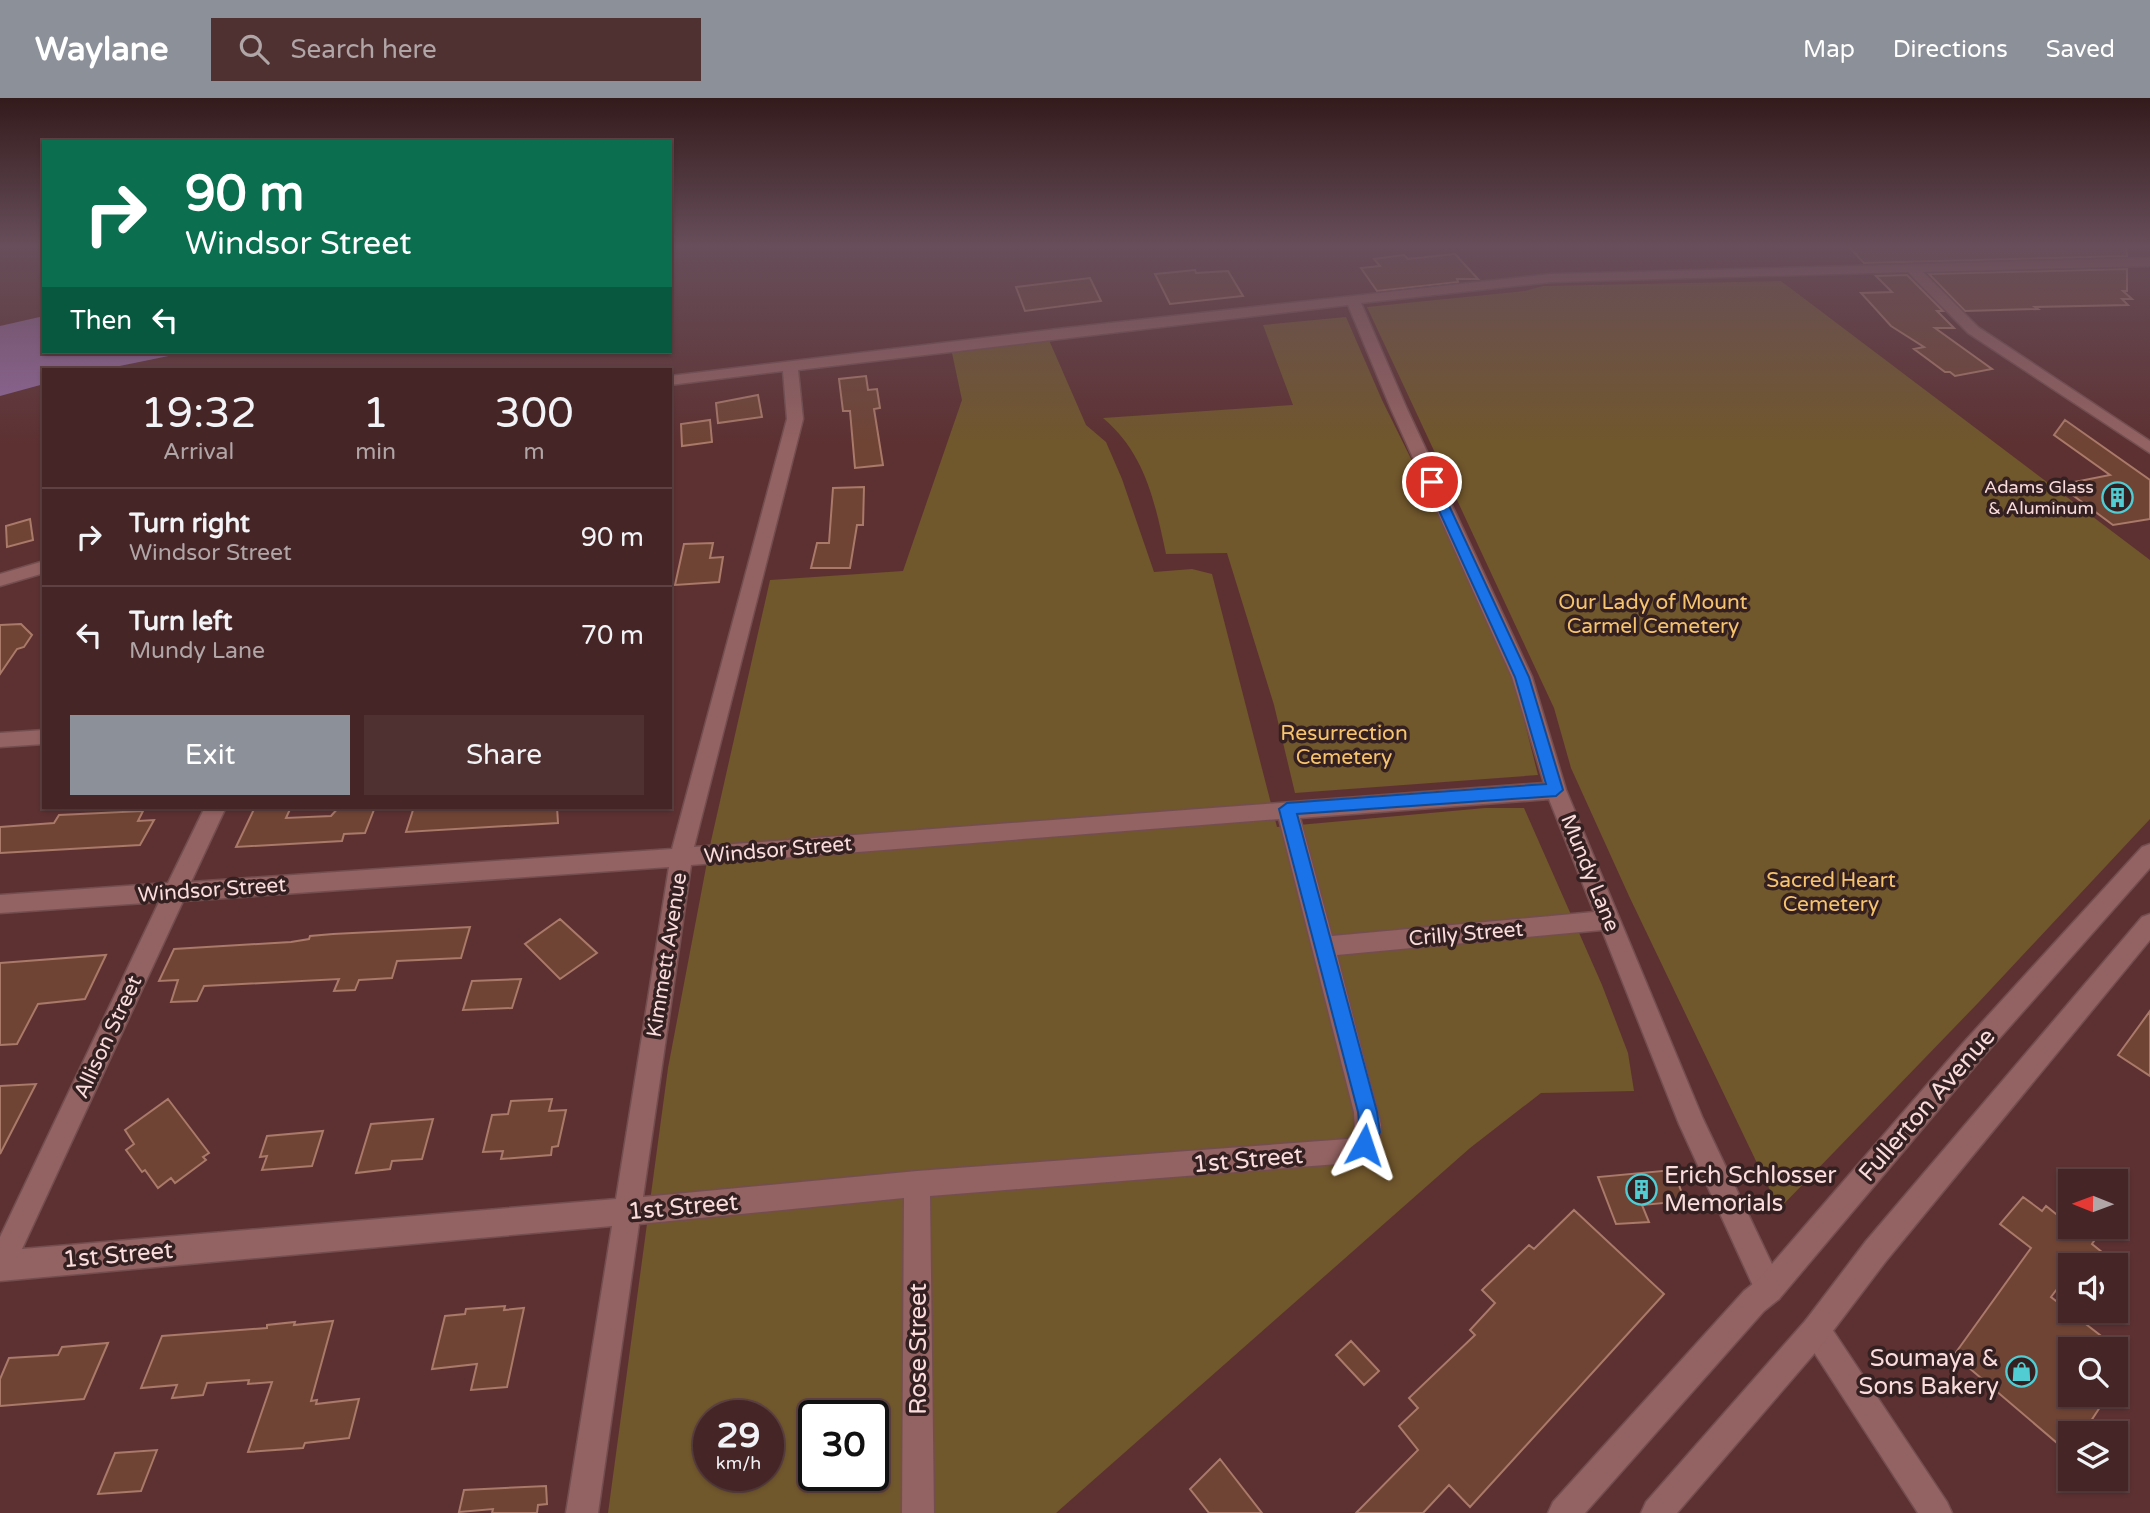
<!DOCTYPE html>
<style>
:root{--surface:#462526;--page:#503132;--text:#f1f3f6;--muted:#b0a5a7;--line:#5e4243;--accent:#8c9099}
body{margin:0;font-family:"Varela Round",sans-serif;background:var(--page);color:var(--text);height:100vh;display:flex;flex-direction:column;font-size:26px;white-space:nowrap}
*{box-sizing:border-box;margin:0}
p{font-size:23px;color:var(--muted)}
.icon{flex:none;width:38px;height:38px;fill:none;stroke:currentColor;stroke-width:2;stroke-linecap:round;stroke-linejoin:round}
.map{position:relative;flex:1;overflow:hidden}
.drawer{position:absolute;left:42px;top:270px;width:630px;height:441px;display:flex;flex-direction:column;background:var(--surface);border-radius:0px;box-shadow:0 2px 5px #0004,0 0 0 2px var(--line)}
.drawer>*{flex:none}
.top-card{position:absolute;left:42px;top:42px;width:630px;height:214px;border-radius:0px;box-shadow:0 2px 5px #0004,0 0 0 2px var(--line);background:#0b6e4f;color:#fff;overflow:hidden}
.needle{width:46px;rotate:271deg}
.buttons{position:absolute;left:2058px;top:1071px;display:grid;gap:14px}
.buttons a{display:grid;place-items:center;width:70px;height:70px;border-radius:0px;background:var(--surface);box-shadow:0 2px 5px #0004,0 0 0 2px var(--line);font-size:35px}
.speed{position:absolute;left:693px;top:1302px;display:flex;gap:14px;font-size:35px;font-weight:700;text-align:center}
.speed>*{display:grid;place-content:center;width:91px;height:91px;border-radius:50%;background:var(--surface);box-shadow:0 2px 5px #0004,0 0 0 2px var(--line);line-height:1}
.speed small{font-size:18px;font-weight:400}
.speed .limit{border:4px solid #111;border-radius:10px;background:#fff;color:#111}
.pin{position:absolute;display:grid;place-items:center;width:60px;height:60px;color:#fff;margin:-30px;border:4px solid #fff;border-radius:50%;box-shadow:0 2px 7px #0007}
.me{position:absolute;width:77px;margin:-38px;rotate:5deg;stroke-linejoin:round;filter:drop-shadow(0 0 5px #0008)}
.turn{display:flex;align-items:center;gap:24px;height:147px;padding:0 28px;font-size:32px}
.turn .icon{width:91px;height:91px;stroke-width:2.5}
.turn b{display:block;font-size:49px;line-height:60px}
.then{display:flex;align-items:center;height:66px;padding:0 28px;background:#0003;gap:14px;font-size:26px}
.eta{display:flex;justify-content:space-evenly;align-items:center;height:119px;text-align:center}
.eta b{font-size:42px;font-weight:600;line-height:49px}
.primary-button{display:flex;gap:14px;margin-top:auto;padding:14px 28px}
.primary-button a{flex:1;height:80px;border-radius:0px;background:var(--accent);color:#fff;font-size:28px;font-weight:600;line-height:80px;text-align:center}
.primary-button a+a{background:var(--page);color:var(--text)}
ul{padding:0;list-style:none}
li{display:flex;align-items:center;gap:21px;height:98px;padding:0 28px;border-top:2px solid var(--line)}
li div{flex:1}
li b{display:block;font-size:26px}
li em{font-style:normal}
header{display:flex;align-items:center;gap:42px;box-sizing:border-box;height:98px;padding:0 35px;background:var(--accent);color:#fff}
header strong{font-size:33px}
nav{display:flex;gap:38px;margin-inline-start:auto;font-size:24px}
.search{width:490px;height:63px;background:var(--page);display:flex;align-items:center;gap:18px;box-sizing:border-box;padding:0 24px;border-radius:0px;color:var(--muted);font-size:26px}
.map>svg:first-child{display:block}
.green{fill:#71572c;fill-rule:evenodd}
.water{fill:#91689b}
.building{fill:#6f4435;stroke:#a97969;stroke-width:2}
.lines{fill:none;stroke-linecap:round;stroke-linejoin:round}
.street-casing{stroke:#744e4f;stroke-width:3}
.secondary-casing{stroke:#744e4f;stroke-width:3}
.street{fill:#936262;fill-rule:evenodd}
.secondary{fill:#936262;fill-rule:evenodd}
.route{fill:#1a73e8;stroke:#114b97;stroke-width:2}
.labels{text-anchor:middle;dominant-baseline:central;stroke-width:7;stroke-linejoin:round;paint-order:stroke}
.far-poi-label{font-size:18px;fill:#f9dcdb;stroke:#342020;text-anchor:end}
.park-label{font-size:21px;fill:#f7c46e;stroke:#342020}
.street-label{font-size:21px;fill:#f9dcdb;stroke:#342020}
.near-street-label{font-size:24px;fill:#f9dcdb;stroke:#342020}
.near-poi-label{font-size:24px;fill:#f9dcdb;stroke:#342020;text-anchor:start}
</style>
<header>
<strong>Waylane</strong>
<div class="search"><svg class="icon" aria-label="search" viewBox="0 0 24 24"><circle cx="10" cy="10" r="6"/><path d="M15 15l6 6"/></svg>Search here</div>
<nav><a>Map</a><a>Directions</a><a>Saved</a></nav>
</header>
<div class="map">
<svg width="2150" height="1415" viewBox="0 0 2150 1415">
<rect width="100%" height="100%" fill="#5d3132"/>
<path class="green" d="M1781,183L2150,462V721L1978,905L1779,1111L1629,798L1571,670L1554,610L1367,209L1525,193L1543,188Z
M1346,219L1382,302L1495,531L1516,590L1538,677L1295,695L1274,607L1227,455L1166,456C1155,404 1145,355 1103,320L1293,307L1263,227Z
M1049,242L1086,327L1106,344L1122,381L1154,474L1192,471L1212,476L1277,729L1485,710H1524L1602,887L1628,955L1634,993L1541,995L1470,1050L1056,1415H608L668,970L711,743L770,482L903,473L962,302L952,255ZM709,1318H768V1377H709ZM814,1318H873V1377H814Z"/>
<path class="water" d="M44,218V254H188L105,271H44V286L0,298V228Z"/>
<path class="building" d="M1847,147H2126L2127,158L1864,165Z
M1455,156L1478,181H1457L1458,184L1377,193L1361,170L1380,168L1374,161L1404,157L1408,161Z
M2127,171V193H2123L2132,201H2122L2128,207L2035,209L2038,211L1965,213L1929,176Z
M1195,172L1196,175L1228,173L1243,198L1170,206L1155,176Z
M1907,177L1943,213H1937L1954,230H1935L1992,271L1955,278L1950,274H1945L1914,251L1924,249L1891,228L1861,195L1892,194L1876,178Z
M1090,180L1101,203L1025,213L1016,189Z
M866,278L868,292L877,291L880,310L874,311L883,367L855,370L850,313H843L839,281Z
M758,297L762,319L718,325L716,305Z
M710,322L712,344L682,348L681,326Z
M2065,322L2150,382V421L2113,427L2059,387L2110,377L2054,337Z
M864,389L863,427H857L850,470H811L817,445H829L833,390Z
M30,421L33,442L7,449L6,428Z
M713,445L710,460L723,459L719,484L675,487L684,446Z
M21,526L32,537L24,549L17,551L0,576V527Z
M255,709H291L286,720L331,718L339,709H375L365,735L344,736L342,743L236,749Z
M414,709H557L558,725L406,734Z
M143,713L138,723L154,722L140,747L0,755V729L54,725L59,717Z
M560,821L597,855L560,881L525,846Z
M470,829L461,860L397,863L392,880L359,882L355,892L334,893L339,881L204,888L197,903L171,904L178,882L159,883L174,851L291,844L309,841L310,838L333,836Z
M106,857L85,901L38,906L17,946L0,947V865Z
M521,881L512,910L463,912L472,883Z
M2150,913V978L2118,957Z
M36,986L0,1056V988Z
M168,1001L209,1055L203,1059L206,1062L175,1085L171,1080L158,1090L145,1072L142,1074L126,1052L134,1046L125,1032Z
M552,1001L549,1013L566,1012L558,1048L552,1049L551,1057L501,1061L503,1053L483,1054L492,1017L508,1016L511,1003Z
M433,1021L422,1061L392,1063L390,1071L356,1075L371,1026Z
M323,1033L312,1068L262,1072L267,1058L260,1059L267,1038Z
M1673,1072L1685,1103L1642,1107L1649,1124L1616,1126L1598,1079Z
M2023,1099L2042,1113L2046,1108L2061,1120L2065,1116L2070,1120V1129H2082L2096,1140L2092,1146L2118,1167H2070V1174L2051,1199L2118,1251H2070V1297H2108L2083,1335H2070V1356L1954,1257L2031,1150L2000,1126Z
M1574,1112L1664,1196L1470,1409L1449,1387L1423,1415H1356L1418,1352L1399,1328L1418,1310L1409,1300L1475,1237L1470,1232L1495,1205L1482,1192L1529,1147L1534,1151Z
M505,1208L504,1212L524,1210L507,1289L471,1292L477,1266L432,1271L445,1218L465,1216L466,1211Z
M333,1223L311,1303L317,1302L316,1306L359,1301L349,1340L305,1345L303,1350L248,1354L272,1284L248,1286L249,1282L207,1285L203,1297L172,1300L177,1287L141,1290L162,1238L267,1230V1227L295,1224L294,1227Z
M1351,1243L1379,1273L1364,1287L1336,1257Z
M108,1245L84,1301L0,1308V1281L9,1260L58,1257L62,1249Z
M157,1352L141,1393L98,1396L115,1355Z
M1220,1361L1262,1415H1209L1190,1391Z
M546,1388L547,1406L538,1407L537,1415H492L493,1411L459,1414L464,1392Z"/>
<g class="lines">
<defs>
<path id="street" d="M2150,160V168L1923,174L1978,229L2150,343V355L1968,235L1908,174L1551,184L1361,205L1407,311L1532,579L1566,692L1703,1021L1779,1181L1783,1191L1779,1201L1769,1205L1759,1201L1679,1026L1602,832L1337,857L1381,1027C1381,1048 1369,1058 1351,1065L930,1098L934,1415H902L904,1100L639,1126L598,1415H566L612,1128L0,1183V1139L159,804L0,815V797L168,785L205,709H226L191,784L672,751L787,321L783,273L670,287V278L1057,231L1551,176ZM1348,207L1391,311L1512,579L1544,685L694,749L803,321L798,272ZM1549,701L1594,814L1332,838L1300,720ZM1279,721L1354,1014L1355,1034L1348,1041L917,1073L643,1099L691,767ZM669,769L616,1101L22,1151L183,803Z
M44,463V475L0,488V476Z
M44,632V646L0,649V635Z
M1816,1218L1826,1222L1947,1404L1952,1415H1918L1806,1242L1802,1232L1806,1222Z"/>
<path id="secondary" d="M2150,746V770L1982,960L1779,1201L1764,1213L1585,1415H1548L1553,1404L1744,1193L1759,1181L1964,944L2142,749Z
M2150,816V842L1886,1163L1826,1242L1677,1415H1641L1646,1404L1806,1222L1866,1143L2142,819Z"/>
</defs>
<use href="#street" class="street-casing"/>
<use href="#secondary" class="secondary-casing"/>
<use href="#street" class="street"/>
<use href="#secondary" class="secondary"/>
</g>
<linearGradient id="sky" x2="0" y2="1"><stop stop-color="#331b1c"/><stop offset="0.43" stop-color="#674e5a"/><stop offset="1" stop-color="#674e5a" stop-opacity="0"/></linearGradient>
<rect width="2150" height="345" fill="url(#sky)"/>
<path class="route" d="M1432,380L1438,384L1529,579L1563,692L1556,698L1297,716L1377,1014L1380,1034L1371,1053L1364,1056L1357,1053L1354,1047L1360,1033L1358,1014L1279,711L1287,705L1546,686L1515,579L1426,384Z"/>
<defs>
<symbol id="building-ring" viewBox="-11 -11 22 22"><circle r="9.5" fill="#342020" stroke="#51ccd2" stroke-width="1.5"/><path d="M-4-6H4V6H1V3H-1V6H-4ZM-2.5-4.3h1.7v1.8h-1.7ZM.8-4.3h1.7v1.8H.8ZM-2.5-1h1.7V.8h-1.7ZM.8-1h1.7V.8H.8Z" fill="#51ccd2"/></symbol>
<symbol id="shop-ring" viewBox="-11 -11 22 22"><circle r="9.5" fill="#342020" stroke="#51ccd2" stroke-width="1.5"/><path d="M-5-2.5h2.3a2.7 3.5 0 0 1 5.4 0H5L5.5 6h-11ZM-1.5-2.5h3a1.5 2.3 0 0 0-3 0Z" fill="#51ccd2"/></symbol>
</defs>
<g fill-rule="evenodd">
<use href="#building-ring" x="2100" y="382" width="35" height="35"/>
<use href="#building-ring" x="1624" y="1074" width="35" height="35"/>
<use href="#shop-ring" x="2004" y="1256" width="35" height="35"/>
</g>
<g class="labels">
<g class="far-poi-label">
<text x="2094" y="389">Adams Glass<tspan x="2094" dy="21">&amp; Aluminum</tspan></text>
</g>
<g class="park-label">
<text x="1653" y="504">Our Lady of Mount<tspan x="1653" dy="24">Carmel Cemetery</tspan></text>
<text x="1344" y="635">Resurrection<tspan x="1344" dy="24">Cemetery</tspan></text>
<text x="1831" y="782">Sacred Heart<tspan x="1831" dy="24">Cemetery</tspan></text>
</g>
<g class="street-label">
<text transform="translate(778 752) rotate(-5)">Windsor Street</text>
<text transform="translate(1590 775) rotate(68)">Mundy Lane</text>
<text transform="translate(212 792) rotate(-4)">Windsor Street</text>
<text transform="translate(1466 836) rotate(-5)">Crilly Street</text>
<text transform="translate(667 857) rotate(-81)">Kimmett Avenue</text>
<text transform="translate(108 939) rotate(-65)">Allison Street</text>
</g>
<g class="near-street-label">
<text transform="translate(1927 1007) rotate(-49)">Fullerton Avenue</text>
<text transform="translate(1248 1062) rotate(-5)">1st Street</text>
<text transform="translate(683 1109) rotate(-5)">1st Street</text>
<text transform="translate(118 1157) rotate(-5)">1st Street</text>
<text transform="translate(918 1251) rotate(-90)">Rose Street</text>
</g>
<g class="near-poi-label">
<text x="1664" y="1077">Erich Schlosser<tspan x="1664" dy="28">Memorials</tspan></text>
<text x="1999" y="1260" text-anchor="end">Soumaya &amp;<tspan x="1999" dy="28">Sons Bakery</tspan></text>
</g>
</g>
</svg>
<div class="buttons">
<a><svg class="needle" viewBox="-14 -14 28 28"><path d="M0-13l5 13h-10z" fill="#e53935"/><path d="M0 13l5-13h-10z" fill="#b0a5a7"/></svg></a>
<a><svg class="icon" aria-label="sound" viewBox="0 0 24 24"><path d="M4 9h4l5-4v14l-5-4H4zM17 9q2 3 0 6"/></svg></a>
<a><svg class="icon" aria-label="search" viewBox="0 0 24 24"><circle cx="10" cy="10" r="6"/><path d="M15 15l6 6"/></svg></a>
<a><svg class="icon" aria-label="layers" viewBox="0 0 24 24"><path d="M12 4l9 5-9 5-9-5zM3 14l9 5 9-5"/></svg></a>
</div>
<div class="speed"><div>29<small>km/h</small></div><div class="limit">30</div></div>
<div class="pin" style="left:1432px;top:384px;background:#d93025"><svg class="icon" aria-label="arrive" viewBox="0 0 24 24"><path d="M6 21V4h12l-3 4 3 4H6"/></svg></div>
<svg class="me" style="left:1364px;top:1047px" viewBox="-20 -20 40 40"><path d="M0-17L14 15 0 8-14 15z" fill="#1a73e8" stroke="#fff" stroke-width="4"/></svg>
<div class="top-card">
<div class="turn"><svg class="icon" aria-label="right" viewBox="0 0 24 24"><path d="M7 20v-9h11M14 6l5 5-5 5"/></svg><div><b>90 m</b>Windsor Street</div></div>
<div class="then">Then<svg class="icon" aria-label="left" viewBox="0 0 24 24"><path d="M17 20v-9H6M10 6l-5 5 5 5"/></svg></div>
</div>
<section class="drawer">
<div class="eta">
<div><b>19:32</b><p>Arrival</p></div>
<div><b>1</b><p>min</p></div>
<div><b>300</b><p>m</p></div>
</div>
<ul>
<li><svg class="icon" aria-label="right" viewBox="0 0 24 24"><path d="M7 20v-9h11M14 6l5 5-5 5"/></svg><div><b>Turn right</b><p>Windsor Street</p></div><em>90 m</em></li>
<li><svg class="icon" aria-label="left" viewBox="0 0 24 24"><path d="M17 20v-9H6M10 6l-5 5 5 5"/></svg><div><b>Turn left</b><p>Mundy Lane</p></div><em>70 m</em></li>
</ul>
<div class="primary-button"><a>Exit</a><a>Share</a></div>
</section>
</div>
